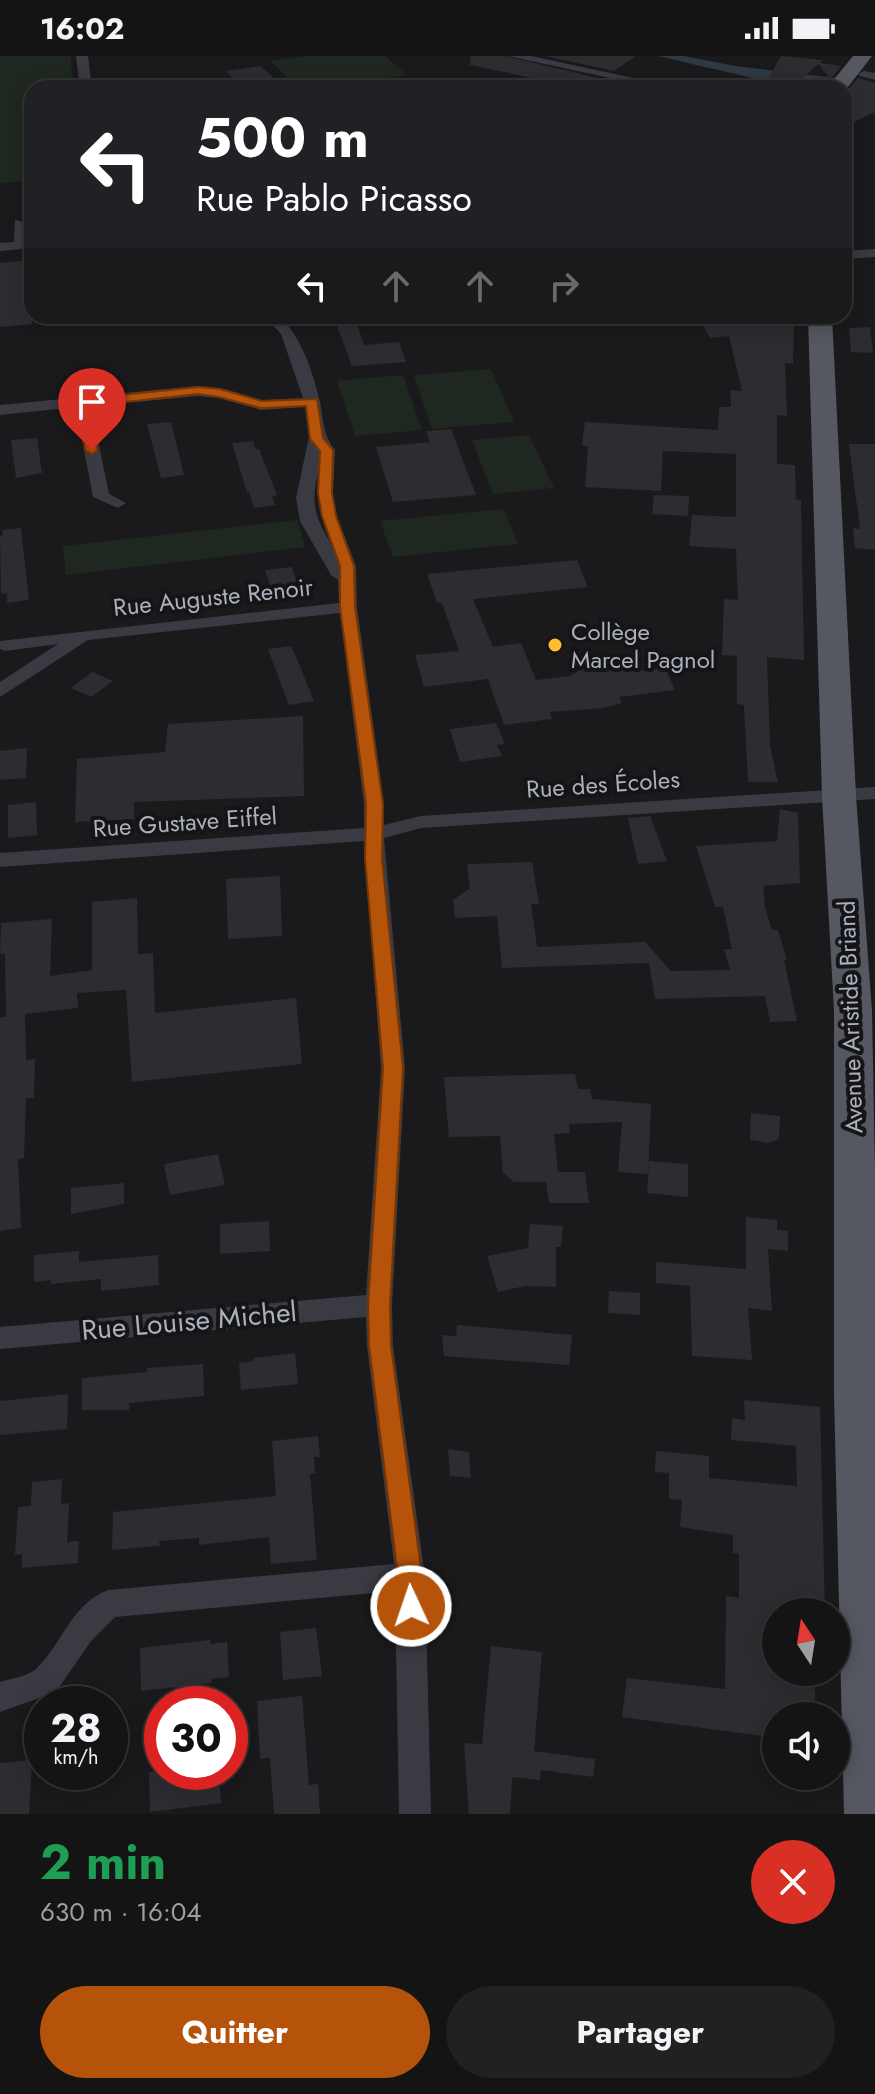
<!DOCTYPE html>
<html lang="fr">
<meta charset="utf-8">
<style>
:root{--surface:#141415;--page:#212122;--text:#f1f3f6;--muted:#9d9ea0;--line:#333334;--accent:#b45309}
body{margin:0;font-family:Jost,sans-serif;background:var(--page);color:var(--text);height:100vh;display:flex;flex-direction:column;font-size:30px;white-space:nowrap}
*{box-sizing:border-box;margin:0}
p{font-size:26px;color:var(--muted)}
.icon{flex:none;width:44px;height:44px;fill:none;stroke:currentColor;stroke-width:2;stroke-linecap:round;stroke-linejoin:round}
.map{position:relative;height:1758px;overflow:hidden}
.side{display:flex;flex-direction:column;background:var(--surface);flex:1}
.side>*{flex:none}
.guide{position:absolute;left:24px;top:24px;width:828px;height:244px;border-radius:24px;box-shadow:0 4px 20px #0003,0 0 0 2px var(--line);background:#202124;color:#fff;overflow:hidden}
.needle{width:52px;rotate:348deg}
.tools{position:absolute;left:762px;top:1542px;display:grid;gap:16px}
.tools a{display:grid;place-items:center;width:88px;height:88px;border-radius:50%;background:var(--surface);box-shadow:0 4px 20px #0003,0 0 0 2px var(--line);font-size:40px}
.speed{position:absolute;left:24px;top:1630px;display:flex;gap:16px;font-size:40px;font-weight:700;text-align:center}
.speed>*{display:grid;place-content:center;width:104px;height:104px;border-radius:50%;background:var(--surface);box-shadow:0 4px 20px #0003,0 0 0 2px var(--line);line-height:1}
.speed small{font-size:20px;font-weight:400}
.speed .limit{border:12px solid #d22;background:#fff;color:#111}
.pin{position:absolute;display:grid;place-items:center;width:68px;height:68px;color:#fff;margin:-82px -34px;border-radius:50% 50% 50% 0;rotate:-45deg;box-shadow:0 0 8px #0007}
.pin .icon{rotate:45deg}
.me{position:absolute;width:88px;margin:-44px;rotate:357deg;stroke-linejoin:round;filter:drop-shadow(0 0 6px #0008)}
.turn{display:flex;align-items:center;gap:28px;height:168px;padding:0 40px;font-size:36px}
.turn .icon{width:104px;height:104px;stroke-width:2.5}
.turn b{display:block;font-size:56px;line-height:68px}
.lanes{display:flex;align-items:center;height:76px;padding:0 40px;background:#0003;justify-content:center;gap:40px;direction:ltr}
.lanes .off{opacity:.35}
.round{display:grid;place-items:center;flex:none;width:84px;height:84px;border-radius:42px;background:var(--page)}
.summary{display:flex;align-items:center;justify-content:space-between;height:136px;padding:0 40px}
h1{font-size:48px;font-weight:700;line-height:60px;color:#1e9e55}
.primary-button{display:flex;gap:16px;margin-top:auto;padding:16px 40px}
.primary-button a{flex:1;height:92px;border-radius:48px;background:var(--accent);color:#fff;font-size:32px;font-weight:700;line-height:92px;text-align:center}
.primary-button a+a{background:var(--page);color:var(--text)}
.status{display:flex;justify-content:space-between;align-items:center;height:56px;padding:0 40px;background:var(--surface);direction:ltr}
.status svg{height:22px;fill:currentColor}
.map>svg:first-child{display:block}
.green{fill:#1f2820}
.water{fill:#2e3942}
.building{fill:#2d2c30}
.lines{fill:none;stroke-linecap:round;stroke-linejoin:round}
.street{fill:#3a3b42;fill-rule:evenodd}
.primary{fill:#565861;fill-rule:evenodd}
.route{fill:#b45309;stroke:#753606;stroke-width:2}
.poi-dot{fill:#ffbe2f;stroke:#151417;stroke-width:3}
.labels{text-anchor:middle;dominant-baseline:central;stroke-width:8;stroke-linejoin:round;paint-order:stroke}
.street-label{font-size:24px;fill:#abb0bd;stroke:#151417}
.poi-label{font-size:24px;fill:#abb0bd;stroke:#151417;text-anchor:start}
.near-street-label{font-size:28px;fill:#abb0bd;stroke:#151417}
</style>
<div class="status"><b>16:02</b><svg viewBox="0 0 49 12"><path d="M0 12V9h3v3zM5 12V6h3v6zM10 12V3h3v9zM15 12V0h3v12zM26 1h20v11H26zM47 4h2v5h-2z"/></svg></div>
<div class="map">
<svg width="875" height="1758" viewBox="0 0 875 1758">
<rect width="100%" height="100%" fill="#1a1a1c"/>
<path class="green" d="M0,0H71L72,32H32V125L0,127Z
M307,0H385L407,19L319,32H298L270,5Z
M491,313L514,366L432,373L414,319Z
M403,319L422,374L355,380L337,325Z
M529,379L554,432L493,438L472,384Z
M504,453L518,488L393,501L380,465Z
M297,464L305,491L66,519L63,490Z"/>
<path class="water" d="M658,0H684L735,10L836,22L825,32H795Z"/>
<path class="building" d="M471,0H505L602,23L589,32H580L470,9Z
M545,0H636L614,15Z
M781,0L823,4L820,7L841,10L830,24L819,8L790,32H763Z
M261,10L285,32H243L226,15Z
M858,22L875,27V56L844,71V39Z
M32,204V268L0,271V207Z
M697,260H781L782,269L794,268L793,308L785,307L787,360L777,359V408L795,409L796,443L801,444L804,604L767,601L770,690L778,726H748L744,649L737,648V600L722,599L724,543L738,544L736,493L689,490L692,459L736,461V398L663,395L661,435L585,431L588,390H582L585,366L718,374L719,351H731L730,334L742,335L729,280L710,282Z
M355,263L364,289L399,286L406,306L352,310L335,265Z
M870,271L873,297L851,296L849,272Z
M171,366L184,419L161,422L147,368Z
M451,373L476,439L393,446L376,391L430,386L426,375Z
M37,382L42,417L16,422L11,384Z
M253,385L255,393H259L277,439L272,440L275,449L254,452L249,436H247L232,387Z
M849,388H875V494L855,492L853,472L860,473Z
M654,439L689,440L688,460L652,458Z
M21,472L29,544L7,547V537L1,538L0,480L3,479L2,474Z
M577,504L588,531L473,543L493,591L521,587L536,624L570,620L581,613L638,606L643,615L665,612L675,634L619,641L622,647L603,652L550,656L552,663L504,669L488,623L424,631L415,599L459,595L442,547H437L427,518Z
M292,511L300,537L274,541L265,514Z
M291,590L297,603L314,645L289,649L268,593Z
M92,616L113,625L91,641L71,632Z
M303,660L304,740L134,746V763L75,766L77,703L165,696L168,668Z
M496,667L505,688L497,689L502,700L460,706L450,673Z
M27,692L26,722L0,724V695Z
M36,746L37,779L8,782V749Z
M780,753L798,757L800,827L763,830L765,851L772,874H778L787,904H784L797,965L770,966L765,940L655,943L649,907L502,912L497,860L455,862L453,844L470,832L467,808L532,806L539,848H531L537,891L645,886L671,915L730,914L724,893H732L723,851H715L696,790L777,785Z
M650,760L667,805L638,808L628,762Z
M280,820L282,880L228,883L226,823Z
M137,842L138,898L153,897L155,957L296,942L302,1008L132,1026L126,934L77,937L78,952L25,958L26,1004L35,1003L34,1042H26L24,1102L18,1103L21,1172L0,1175V961H6L5,898H0L1,867L52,863L50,920L92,914V846Z
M575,1018L578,1033H590L592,1043L651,1048L648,1118L618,1116L622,1066L569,1068L570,1077L554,1078L558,1116H585L589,1147H549L546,1126H514L503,1117L500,1080L449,1081L444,1021Z
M751,1057L780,1060L779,1083L769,1087L750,1084Z
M218,1098L225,1129L170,1139L164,1108Z
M649,1105L688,1108V1141L647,1137Z
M124,1127V1148L71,1158V1132Z
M746,1161L777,1164V1174L788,1175V1195L768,1193L772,1255L748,1252L752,1304L692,1300L690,1230L656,1227V1206L746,1213Z
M269,1165L270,1195L220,1198V1168Z
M530,1168L563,1170L561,1191H556V1231L525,1230L498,1236L487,1200L528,1192Z
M79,1195V1206L158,1199L159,1229L101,1235V1223L51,1228V1224L34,1226V1199Z
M609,1235L640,1237V1259L608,1257Z
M457,1269L572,1279L569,1309L444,1300L442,1279L456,1280Z
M295,1297L298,1328L241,1334L239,1307L254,1305V1302Z
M203,1308L204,1340L129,1347V1354H82V1322L147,1316V1312Z
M68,1338L67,1373L0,1379V1345Z
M744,1344L820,1351L825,1556H776V1616H814L816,1660H776V1682L622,1661L627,1622L725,1633L726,1540L739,1542V1498L733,1497V1479L680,1471L682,1444L669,1443V1417L655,1416L656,1395L709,1400V1422L797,1430L796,1390L731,1384L732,1362L745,1364Z
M318,1380L320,1401H314L315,1417L310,1418L317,1504L271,1508L269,1481L199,1489V1482L159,1485L160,1490L112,1494L113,1456L276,1440L272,1385Z
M448,1393L469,1396L471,1422L450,1420Z
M62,1423L61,1448L69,1447L67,1486L79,1485L78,1507L22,1512V1498L15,1499L18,1451L31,1450L32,1426Z
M316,1572L322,1620L283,1624L280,1576Z
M210,1584V1588L227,1586L229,1621L211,1623L212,1627L141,1635L140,1592Z
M491,1590L542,1596L534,1695L595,1703L593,1721L541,1714L540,1724L512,1721L510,1758H469L464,1687L482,1688Z
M302,1640L309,1729L318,1728L320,1758H274L270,1702L260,1703L257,1645Z
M32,1704L29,1758H0V1707Z
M149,1716H219L221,1747L150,1756Z"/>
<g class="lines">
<path class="street" d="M76,0H88L92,32H80Z
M508,0H531L680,32H656Z
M864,15L875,17V24L860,20L858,18Z
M15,164L27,167L28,184H32V192L0,195V187L14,186Z
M875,193V201L844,203V195Z
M264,260H279C302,281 313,317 320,346C324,366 323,378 335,394L333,437L337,460L356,510L357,551L384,748V769L421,760L875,731V743L421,772L384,782L405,1012L392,1249L393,1290L425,1520L431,1758H399L395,1535L115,1561L91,1585L56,1636L0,1656V1626C10,1623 28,1620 36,1613C62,1589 70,1549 108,1534L394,1508L367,1290L366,1261L0,1293V1271L366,1239L381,1012L364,785L0,811V797L364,772V748L340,557L88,584L0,641V626L58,588L5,595L0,593V585L339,547L338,524L331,519L300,465L296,442L309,381L305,351L261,354L219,342L198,340L91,350L109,438L126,447L118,452L93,441L76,351L0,359V349L198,330L220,332L262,344L303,342L281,278ZM318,416C316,442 321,462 330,486C314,459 311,447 318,416Z"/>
<path class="primary" d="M853,0H872L844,36V32H827Z
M808,260H832L856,740L872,955L875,1115V1758H844L834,1338V955L822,740Z"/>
</g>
<path class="route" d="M198,331L220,333L262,345L317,343L323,382L333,394L332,437L336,460L354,510L355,551L383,748L382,803L403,1012L390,1249L391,1290L422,1520L423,1550L420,1558L411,1561L402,1558L398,1550V1520L369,1290L368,1249L383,1012L365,803L366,748L340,551V510L322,460L318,437L320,395L310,383L306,350L261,352L219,341L198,338L90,350L98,394L92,398L85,394L76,347L83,343Z"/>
<circle class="poi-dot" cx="555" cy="589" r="8"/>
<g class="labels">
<g class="street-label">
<text transform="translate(213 541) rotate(-6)">Rue Auguste Renoir</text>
<text transform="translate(603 728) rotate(-4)">Rue des Écoles</text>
<text transform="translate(185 766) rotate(-4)">Rue Gustave Eiffel</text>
<text transform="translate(850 961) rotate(-92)">Avenue Aristide Briand</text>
</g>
<g class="poi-label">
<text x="571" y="575">Collège<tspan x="571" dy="28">Marcel Pagnol</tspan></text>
</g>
<g class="near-street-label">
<text transform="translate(189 1265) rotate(-5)">Rue Louise Michel</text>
</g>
</g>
</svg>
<div class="tools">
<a><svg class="needle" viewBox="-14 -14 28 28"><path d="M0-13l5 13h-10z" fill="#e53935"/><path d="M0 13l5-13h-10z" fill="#9d9ea0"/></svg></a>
<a><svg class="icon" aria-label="sound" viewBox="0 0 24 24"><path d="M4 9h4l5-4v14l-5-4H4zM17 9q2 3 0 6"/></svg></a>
</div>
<div class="speed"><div>28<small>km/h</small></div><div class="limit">30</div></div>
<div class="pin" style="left:92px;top:394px;background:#d93025"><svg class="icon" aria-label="arrive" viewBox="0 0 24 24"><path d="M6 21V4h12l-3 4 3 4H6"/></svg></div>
<svg class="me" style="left:411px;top:1550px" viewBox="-20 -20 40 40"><circle r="17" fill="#b45309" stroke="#fff" stroke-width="3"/><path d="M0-11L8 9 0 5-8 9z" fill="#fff"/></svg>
<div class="guide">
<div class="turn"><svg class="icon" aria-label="left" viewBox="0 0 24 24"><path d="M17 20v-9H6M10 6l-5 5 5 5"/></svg><div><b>500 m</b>Rue Pablo Picasso</div></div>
<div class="lanes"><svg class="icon" aria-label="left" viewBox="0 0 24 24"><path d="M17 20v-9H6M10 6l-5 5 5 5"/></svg><svg class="icon off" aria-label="ahead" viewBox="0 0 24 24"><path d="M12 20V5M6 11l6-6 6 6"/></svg><svg class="icon off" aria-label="ahead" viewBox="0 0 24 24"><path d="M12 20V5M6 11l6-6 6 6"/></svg><svg class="icon off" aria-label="right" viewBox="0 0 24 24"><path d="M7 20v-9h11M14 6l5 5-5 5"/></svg></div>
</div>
</div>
<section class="side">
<div class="summary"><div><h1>2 min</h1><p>630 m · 16:04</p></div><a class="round" style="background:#d93025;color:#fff"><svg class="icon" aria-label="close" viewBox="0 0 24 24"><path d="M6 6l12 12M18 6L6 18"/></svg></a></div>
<div class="primary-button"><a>Quitter</a><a>Partager</a></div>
</section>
